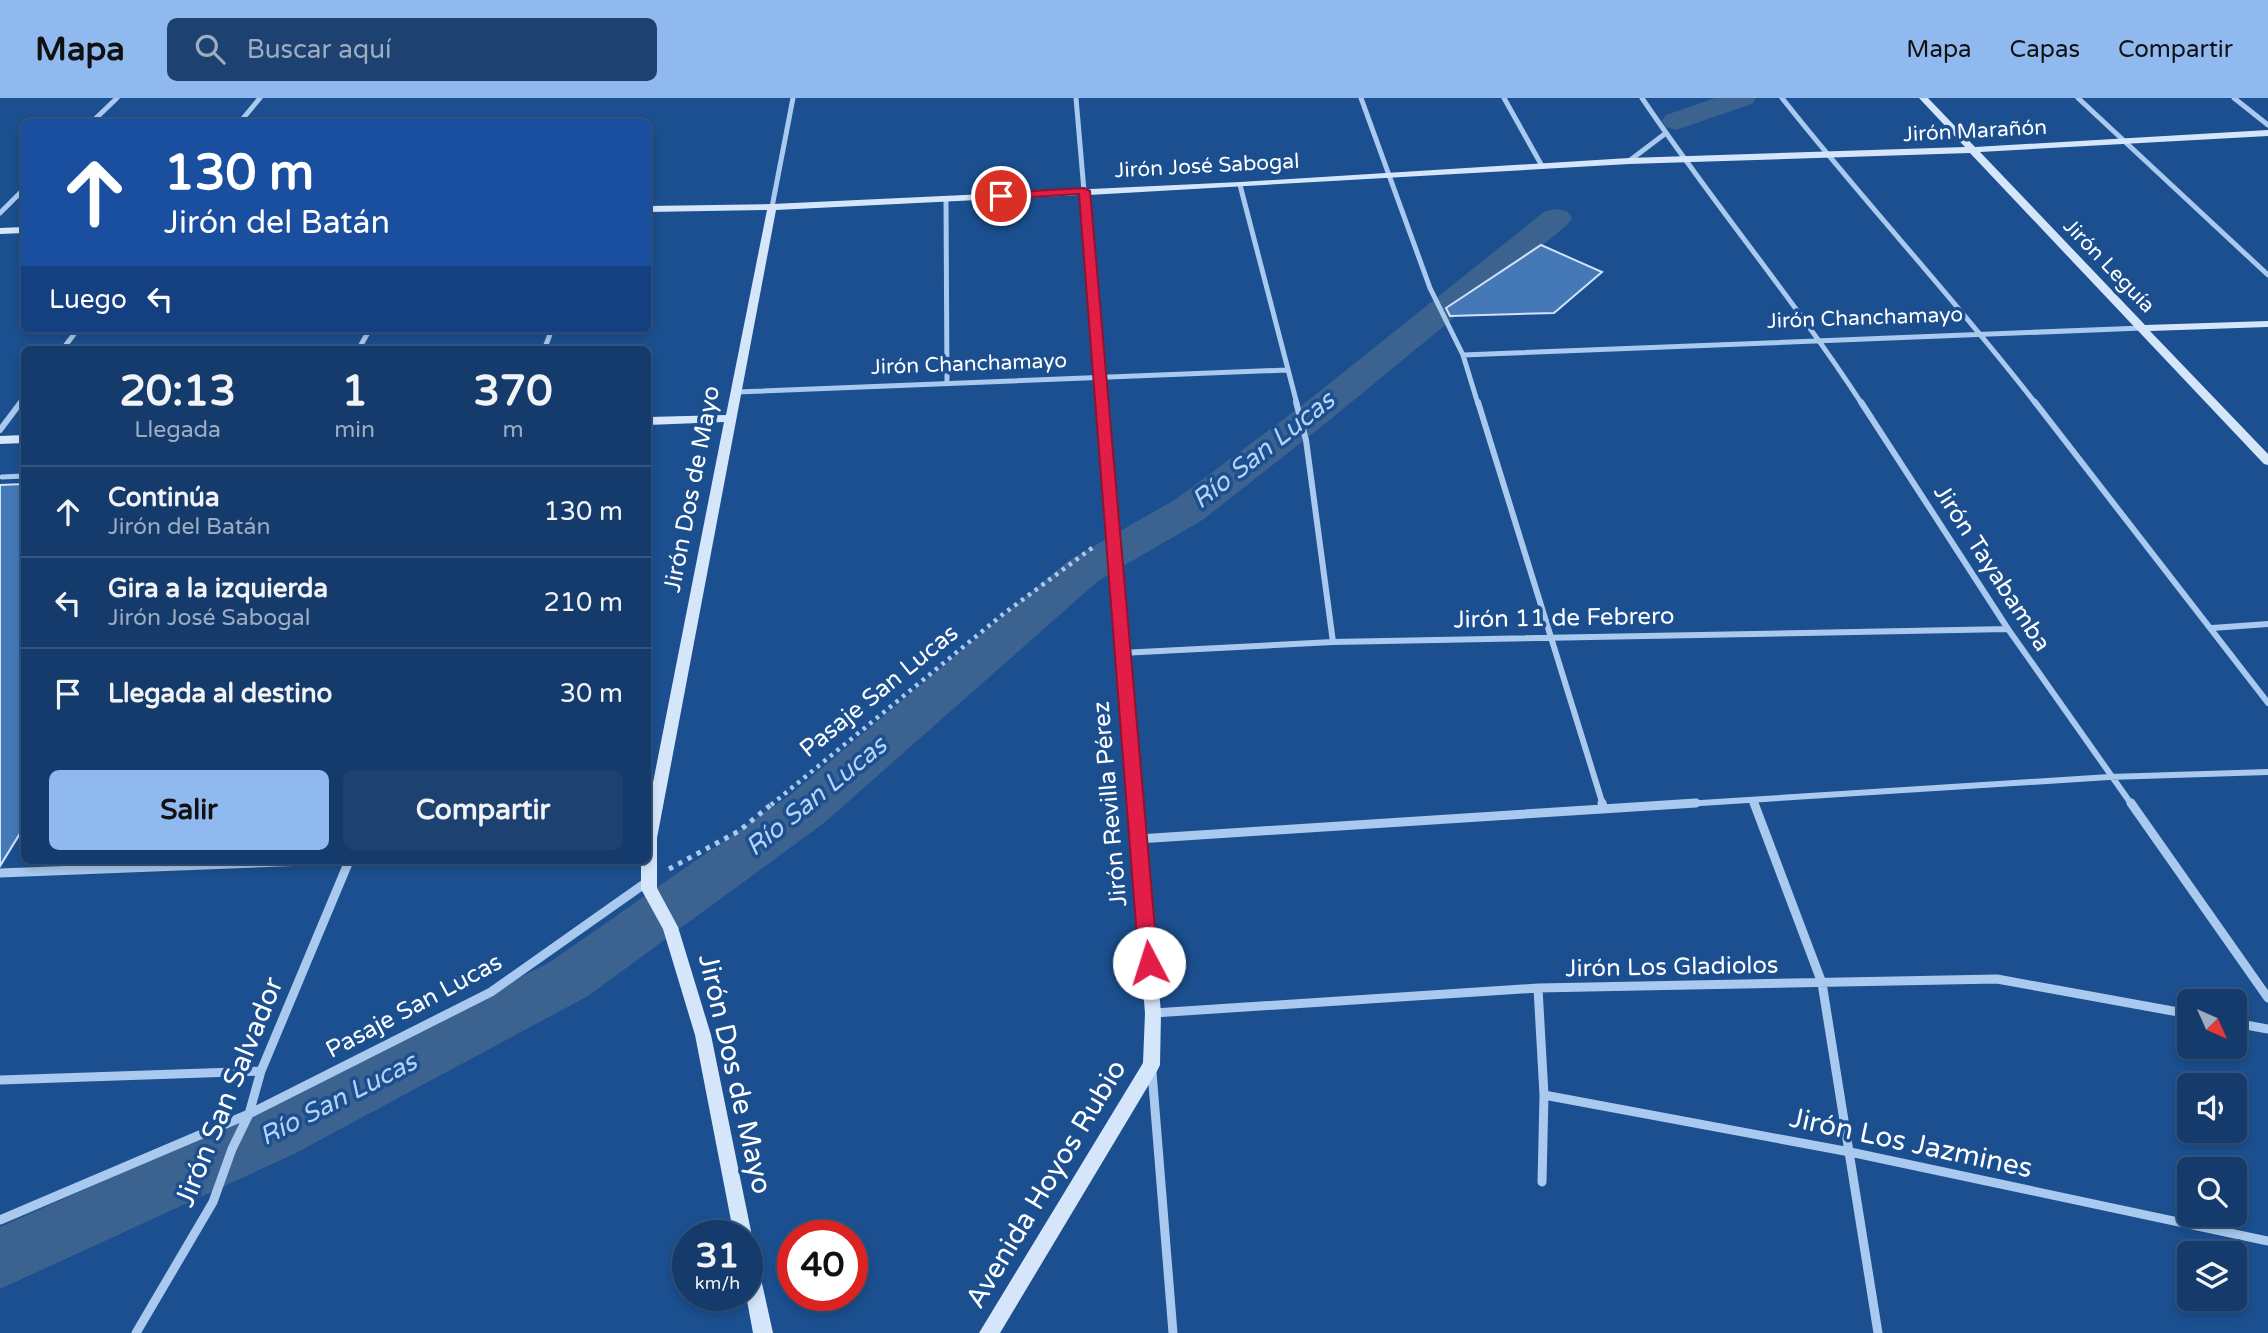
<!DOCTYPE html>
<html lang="es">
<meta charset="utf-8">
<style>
:root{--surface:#143b6b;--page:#1d4271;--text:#f1f3f6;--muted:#9dadc1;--line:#33557e;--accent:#90b9f0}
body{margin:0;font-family:"Varela Round",sans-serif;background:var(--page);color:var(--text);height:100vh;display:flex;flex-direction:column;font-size:26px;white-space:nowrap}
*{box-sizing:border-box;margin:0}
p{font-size:23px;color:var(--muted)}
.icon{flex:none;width:38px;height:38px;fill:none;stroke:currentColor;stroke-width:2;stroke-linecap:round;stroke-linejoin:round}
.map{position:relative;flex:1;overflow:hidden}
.panel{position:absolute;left:21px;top:248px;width:630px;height:518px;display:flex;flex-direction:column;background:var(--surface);border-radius:10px;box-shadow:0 4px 10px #0003,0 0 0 2px var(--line)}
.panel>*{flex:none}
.banner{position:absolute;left:21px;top:21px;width:630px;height:214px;border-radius:10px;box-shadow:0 4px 10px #0003,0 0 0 2px var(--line);background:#1a4fa0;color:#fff;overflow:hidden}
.needle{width:46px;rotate:135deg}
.buttons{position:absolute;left:2177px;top:891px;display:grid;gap:14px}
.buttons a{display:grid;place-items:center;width:70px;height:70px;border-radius:10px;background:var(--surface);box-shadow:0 4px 10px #0003,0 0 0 2px var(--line);font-size:35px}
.speed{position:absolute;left:672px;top:1122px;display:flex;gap:14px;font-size:35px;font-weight:700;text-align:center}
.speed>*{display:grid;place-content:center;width:91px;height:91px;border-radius:50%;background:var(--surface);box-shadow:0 4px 10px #0003,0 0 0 2px var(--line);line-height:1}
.speed small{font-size:18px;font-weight:400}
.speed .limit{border:10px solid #d22;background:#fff;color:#111}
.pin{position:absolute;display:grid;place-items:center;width:60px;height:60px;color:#fff;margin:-30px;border:4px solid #fff;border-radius:50%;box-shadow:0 2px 7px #0007}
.me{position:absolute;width:77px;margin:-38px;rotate:355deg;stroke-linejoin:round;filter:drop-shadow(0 0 5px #0008)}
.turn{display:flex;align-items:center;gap:24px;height:147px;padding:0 28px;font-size:32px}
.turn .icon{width:91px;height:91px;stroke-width:2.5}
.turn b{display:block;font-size:49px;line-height:60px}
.then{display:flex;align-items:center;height:66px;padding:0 28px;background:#0003;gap:14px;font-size:26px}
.eta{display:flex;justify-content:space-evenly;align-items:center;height:119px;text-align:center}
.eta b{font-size:42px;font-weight:700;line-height:49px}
.button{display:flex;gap:14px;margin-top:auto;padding:14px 28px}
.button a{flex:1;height:80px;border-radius:10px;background:var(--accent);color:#111;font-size:28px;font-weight:700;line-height:80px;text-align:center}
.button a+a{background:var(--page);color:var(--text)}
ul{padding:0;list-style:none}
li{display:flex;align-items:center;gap:21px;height:91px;padding:0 28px;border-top:2px solid var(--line)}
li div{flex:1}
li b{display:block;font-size:26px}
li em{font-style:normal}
header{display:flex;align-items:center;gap:42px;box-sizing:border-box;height:98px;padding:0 35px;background:var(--accent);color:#111}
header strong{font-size:33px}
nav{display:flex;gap:38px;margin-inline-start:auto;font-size:24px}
.search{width:490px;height:63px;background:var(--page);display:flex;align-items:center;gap:18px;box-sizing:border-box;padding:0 24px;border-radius:10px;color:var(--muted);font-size:26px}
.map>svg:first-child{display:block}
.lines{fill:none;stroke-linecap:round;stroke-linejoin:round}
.river{fill:#3c6290;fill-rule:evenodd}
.building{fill:#4478b7;stroke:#cfe3fa;stroke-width:2}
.path-far1{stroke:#a9c9ee;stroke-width:4.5;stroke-dasharray:3.5 5;stroke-linecap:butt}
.path{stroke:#a9c9ee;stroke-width:5;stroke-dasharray:4.5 6;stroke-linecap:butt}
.lane{stroke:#a9c9ee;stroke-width:5}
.street-far2{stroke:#a9c9ee;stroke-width:5}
.street-far1{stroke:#a9c9ee;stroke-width:6}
.street{stroke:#a9c9ee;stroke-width:9}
.secondary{fill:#d6e6fa;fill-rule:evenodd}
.route{fill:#e11d48;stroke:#92132f;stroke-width:2}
.labels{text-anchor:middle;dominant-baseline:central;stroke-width:7;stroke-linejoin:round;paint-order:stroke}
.far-street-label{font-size:21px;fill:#fff;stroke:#1b4f8f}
.street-label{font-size:24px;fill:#fff;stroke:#1b4f8f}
.water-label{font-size:26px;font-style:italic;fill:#b5d3f5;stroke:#1b4f8f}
.near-street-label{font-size:28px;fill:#fff;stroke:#1b4f8f}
</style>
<header>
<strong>Mapa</strong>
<div class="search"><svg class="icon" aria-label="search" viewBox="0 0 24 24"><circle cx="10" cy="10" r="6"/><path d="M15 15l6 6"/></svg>Buscar aquí</div>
<nav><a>Mapa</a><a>Capas</a><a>Compartir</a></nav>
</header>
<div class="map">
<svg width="2268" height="1235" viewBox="0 0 2268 1235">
<rect width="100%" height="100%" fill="#1b4f8f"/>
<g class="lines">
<path class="river" d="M1715,0H1756L1752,6L1676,32L1666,29L1662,23L1666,17Z
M1556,111L1567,113L1572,120L1567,127L1326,325L1204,421L1098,483L824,725L588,898L294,1056L0,1191V1129L254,1016L550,864L790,697L1068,463L1176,401L1300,309L1545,113Z"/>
</g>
<path class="building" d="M1541,147L1602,174L1554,215L1450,218L1446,210Z
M24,386V729L0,768V387Z"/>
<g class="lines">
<path class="path-far1" d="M771,707L1002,517L1096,447"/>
<path class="path" d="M669,771L739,733L773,705"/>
<path class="lane" d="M2,379L24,378"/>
<path class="street-far2" d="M1076,0L1084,93
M1361,0L1430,190L1463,257L1478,306
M1504,0L1542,68
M1642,0C1712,104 1793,200 1862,306
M1782,0C1864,104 1955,201 2036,306
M2078,0L2268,177
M2234,0L2268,27
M92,24L117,0
M240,24L260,0
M1629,63L1666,35
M1240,87L1297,306
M946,101L947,286
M772,109L793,0
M0,115L24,91
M62,252L78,231
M358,252L370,231
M544,252L552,231
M1463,257L2142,230
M736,294L1287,272
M20,306L24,300"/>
<path class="street-far1" d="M1296,304L1306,342L1333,544
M1478,304L1603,707
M1861,304L2008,531L2132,707
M2035,304L2268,605
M0,332L21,304
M2212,530L2268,526
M1121,555L1333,544L2008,531
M1753,702L1755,707
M1669,707L2109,679L2268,674"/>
<path class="street" d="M1602,705L1604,711
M1754,705L1822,885L1878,1235
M2131,705L2268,900
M1138,741L1696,705
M0,775L307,763
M1538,890L1544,997L1542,1084
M1154,915L1538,890L1997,881L2189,916
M2235,925L2268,931
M1152,974L1173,1235
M0,982L261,973
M1544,997L1850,1054L2268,1143
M0,1122L249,1016L491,894L647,784
M136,1235L213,1104L232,1051L249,1016L261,973L349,763"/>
<path class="secondary" d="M1919,0H1928L1975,49L2268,32V38L1980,54L2145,227L2268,223V229L2150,233L2268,356V367L2264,366L1970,55L1629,66L1089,97L1161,915L1160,967L1157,973L1000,1235H979L1143,965L1145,915L1080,97L776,112L657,740V790L678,829L711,937L752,1138L747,1146V1138H734L695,937L663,831L641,791V763H648V710L724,324L648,327V319L726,317L767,112L648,114V108L772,106L1240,84L1629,60L1965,49Z
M24,129V135L0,136V130Z
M24,337V345L0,346V338Z
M747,1149L754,1151L756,1158L773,1235H753L746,1197Z"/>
</g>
<path class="route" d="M1084,90L1090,93L1158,865L1155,871L1149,874L1142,871L1139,865L1079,96L1001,101L996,98L1001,95Z"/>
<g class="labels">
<g class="far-street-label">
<text transform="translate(1975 33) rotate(-3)">Jirón Marañón</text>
<text transform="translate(1207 68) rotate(-3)">Jirón José Sabogal</text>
<text transform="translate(2109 168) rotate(46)">Jirón Leguía</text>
<text transform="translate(1865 220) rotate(-2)">Jirón Chanchamayo</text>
<text transform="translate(969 266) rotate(-2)">Jirón Chanchamayo</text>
</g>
<g class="street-label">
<text transform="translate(692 391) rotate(-79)">Jirón Dos de Mayo</text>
<text transform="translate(1992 470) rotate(57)">Jirón Tayabamba</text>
<text transform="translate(1564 520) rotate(-1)">Jirón 11 de Febrero</text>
<text transform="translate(879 593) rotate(-39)">Pasaje San Lucas</text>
<text transform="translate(1110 706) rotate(-95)">Jirón Revilla Pérez</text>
<text transform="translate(1672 869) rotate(-1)">Jirón Los Gladiolos</text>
<text transform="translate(414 908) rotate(-28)">Pasaje San Lucas</text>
</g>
<g class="water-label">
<text transform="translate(1263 352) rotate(-38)">Río San Lucas</text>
<text transform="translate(816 698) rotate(-39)">Río San Lucas</text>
<text transform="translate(338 1001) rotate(-27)">Río San Lucas</text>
</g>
<g class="near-street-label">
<text transform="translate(735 976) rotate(77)">Jirón Dos de Mayo</text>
<text transform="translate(229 994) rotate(-68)">Jirón San Salvador</text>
<text transform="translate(1911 1045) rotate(12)">Jirón Los Jazmines</text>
<text transform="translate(1046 1086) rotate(-59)">Avenida Hoyos Rubio</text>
</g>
</g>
</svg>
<div class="buttons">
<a><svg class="needle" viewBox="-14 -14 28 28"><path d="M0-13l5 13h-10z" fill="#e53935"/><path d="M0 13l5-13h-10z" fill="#9dadc1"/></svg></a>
<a><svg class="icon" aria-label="sound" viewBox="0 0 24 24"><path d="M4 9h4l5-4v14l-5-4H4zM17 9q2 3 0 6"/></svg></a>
<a><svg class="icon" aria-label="search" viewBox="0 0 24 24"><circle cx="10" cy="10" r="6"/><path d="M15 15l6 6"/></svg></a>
<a><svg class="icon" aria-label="layers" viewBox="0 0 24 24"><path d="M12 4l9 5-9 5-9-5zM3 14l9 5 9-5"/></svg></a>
</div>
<div class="speed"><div>31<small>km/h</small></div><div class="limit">40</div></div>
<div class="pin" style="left:1001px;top:98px;background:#d93025"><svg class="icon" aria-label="arrive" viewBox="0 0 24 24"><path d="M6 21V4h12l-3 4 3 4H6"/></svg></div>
<svg class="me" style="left:1149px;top:865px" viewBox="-20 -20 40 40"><circle r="19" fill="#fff"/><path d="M0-13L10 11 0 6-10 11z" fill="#e11d48"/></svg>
<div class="banner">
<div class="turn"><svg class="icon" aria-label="ahead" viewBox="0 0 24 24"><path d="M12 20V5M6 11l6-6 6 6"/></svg><div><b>130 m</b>Jirón del Batán</div></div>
<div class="then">Luego<svg class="icon" aria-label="left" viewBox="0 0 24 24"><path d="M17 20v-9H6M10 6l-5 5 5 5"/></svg></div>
</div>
<section class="panel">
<div class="eta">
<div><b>20:13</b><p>Llegada</p></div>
<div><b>1</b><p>min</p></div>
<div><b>370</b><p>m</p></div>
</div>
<ul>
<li><svg class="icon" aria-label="ahead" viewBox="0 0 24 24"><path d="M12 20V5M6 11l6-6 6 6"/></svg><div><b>Continúa</b><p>Jirón del Batán</p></div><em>130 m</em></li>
<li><svg class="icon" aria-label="left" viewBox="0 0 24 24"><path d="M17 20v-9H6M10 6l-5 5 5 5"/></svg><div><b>Gira a la izquierda</b><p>Jirón José Sabogal</p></div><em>210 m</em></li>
<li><svg class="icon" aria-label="arrive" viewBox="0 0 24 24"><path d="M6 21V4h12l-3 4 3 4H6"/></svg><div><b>Llegada al destino</b></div><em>30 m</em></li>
</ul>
<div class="button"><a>Salir</a><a>Compartir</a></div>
</section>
</div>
